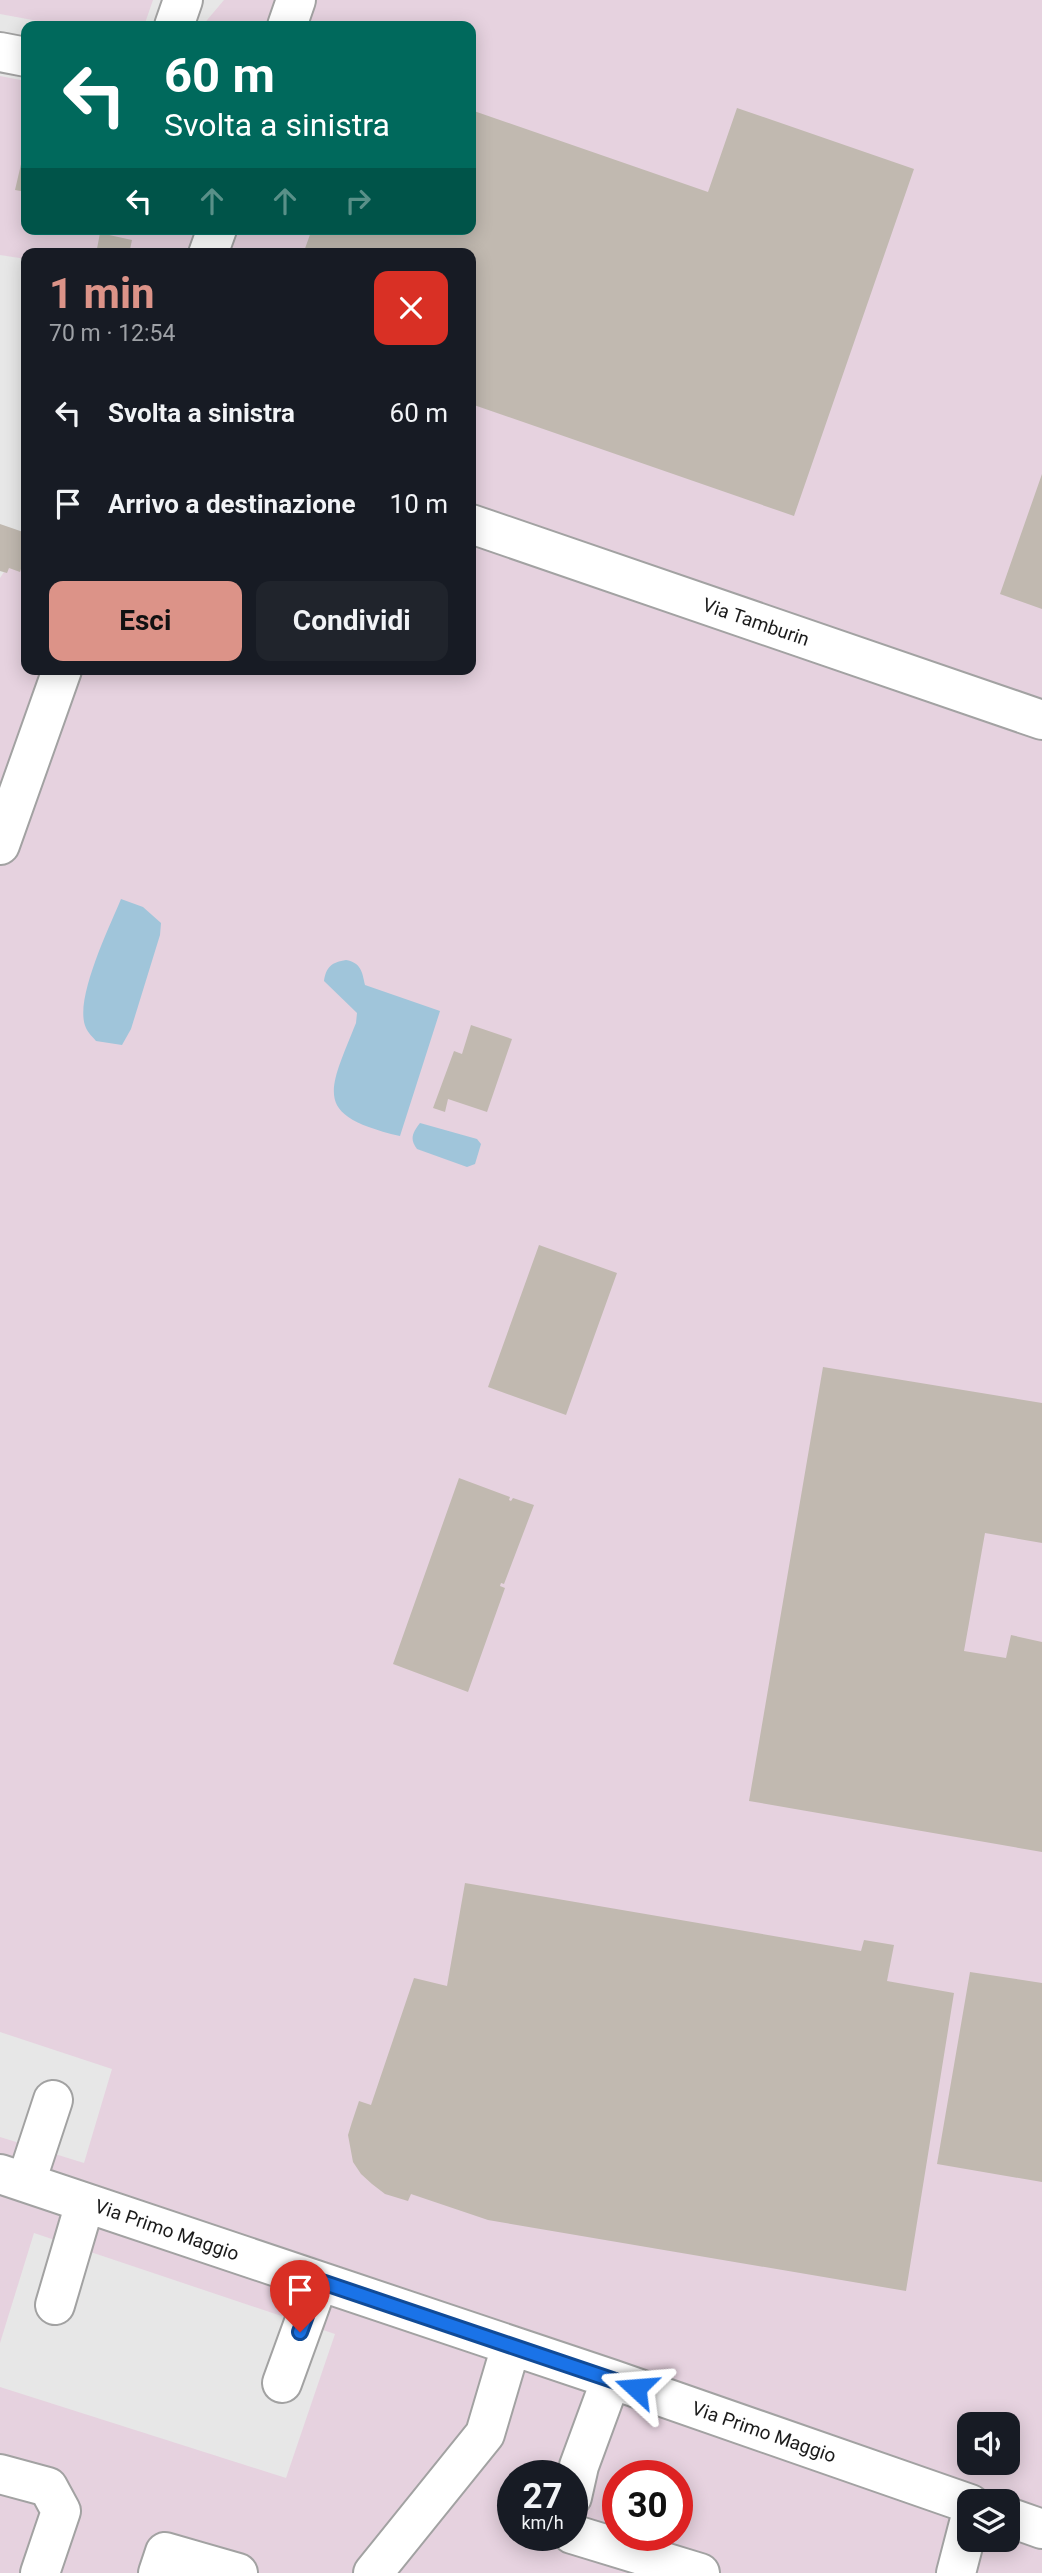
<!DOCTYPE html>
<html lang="it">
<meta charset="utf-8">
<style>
:root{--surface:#171b24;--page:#20242c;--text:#f1f3f6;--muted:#9ea1a6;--accent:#dc9388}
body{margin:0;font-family:Roboto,sans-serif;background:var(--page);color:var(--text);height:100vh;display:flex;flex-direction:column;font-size:26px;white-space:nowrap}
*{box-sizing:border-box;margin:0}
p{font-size:23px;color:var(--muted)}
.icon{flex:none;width:38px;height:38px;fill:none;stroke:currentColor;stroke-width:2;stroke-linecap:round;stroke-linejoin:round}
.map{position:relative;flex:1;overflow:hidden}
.sheet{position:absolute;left:21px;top:248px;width:455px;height:427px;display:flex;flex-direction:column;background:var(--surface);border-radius:14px;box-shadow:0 4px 18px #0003}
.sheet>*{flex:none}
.guide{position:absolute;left:21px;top:21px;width:455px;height:214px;border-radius:14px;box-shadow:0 4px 18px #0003;background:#00695c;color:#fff;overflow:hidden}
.fabs{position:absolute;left:957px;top:2412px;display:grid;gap:14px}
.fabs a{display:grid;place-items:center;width:63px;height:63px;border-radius:14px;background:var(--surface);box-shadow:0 4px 18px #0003;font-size:35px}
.speed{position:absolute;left:497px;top:2460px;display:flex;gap:14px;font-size:35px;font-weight:700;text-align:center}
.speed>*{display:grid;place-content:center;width:91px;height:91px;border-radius:50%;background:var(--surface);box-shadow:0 4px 18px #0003;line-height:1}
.speed small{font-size:18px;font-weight:400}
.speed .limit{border:10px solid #d22;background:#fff;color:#111}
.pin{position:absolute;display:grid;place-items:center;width:60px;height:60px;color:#fff;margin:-72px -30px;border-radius:50% 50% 50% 0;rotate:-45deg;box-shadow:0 0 7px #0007}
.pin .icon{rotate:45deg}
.me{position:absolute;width:77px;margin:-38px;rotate:289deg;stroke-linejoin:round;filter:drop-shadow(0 0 5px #0008)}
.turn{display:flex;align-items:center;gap:24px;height:147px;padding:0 28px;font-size:32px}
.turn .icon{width:91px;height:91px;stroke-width:2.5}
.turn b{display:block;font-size:49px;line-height:60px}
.lanes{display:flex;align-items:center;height:66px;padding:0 28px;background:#0003;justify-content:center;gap:35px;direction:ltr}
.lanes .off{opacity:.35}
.round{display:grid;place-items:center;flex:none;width:74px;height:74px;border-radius:14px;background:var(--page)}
.overview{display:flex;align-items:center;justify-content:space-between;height:119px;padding:0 28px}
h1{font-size:42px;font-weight:700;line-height:52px;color:var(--accent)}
.cta{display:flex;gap:14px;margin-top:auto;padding:14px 28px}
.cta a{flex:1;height:80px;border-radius:14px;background:var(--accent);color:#111;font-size:28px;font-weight:700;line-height:80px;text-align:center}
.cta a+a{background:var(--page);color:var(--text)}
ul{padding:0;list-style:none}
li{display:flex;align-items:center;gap:21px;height:91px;padding:0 28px}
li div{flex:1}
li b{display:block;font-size:26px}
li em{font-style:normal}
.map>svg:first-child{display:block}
.industrial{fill:#e6d2df;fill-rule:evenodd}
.parking{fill:#e7e7e7}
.water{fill:#a0c5da}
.building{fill:#c1b9b0}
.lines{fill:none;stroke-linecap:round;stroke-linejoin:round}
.minor-casing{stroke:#a2a2a2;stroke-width:42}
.minor{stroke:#fff;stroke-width:38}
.route-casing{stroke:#114b97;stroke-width:18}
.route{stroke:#1a73e8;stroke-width:12}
.labels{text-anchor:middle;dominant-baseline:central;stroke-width:6;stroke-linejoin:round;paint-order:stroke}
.street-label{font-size:19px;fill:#1b1b1b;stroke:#fff}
</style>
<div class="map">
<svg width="1042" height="2573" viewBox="0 0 1042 2573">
<rect width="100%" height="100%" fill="#edeae0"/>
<path class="industrial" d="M0,0H1042V2573H0ZM26,26H471V229H26ZM26,254H471V670H26ZM970,2424H1008V2462H970ZM513,2476H572V2536H513ZM618,2476H677V2536H618ZM970,2501H1008V2539H970Z"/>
<path class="parking" d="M153,0H224L202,26H144Z
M0,14L65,26H26V81L0,76Z
M0,255L26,259V538L0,578Z
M0,2032L112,2069L84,2163L0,2137Z
M34,2233L335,2334L286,2478L0,2387V2343Z"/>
<path class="water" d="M121,899L143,907L161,923L160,935L131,1029L122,1045L96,1041C93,1037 88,1033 86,1028C73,1001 110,926 121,899Z
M346,960C361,963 362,971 365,985L440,1011L400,1136C312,1115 328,1093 356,1023L357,1013L324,981C326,967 332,962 346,960Z
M420,1123L477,1139L481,1144L475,1164L467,1167L417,1149C409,1139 413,1132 420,1123Z"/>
<path class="building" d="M737,108L914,169L794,516L471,404V254H303L312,229H471V110L708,192Z
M25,147H26V192L15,190Z
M100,233L132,240L129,254H96Z
M1042,474V609L1000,594Z
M0,524L26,533V554L20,572L9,568L7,573L0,571Z
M471,1025L512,1039L487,1112L448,1099L445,1112L433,1108L454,1051L462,1054Z
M539,1245L617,1273L566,1415L488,1387Z
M823,1367L1042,1403V1543L985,1533L964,1651L1006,1658L1011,1635L1042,1642V1852L749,1801Z
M459,1478L510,1497L509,1500L511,1501L513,1498L534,1505L504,1584L501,1583L500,1586L505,1588L468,1692L393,1664Z
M465,1883L861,1951L864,1940L894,1945L887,1981L954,1993L906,2291L488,2220L411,2194L408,2201L385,2194L372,2184L361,2174L353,2162L348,2135L352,2122L359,2101L371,2105L414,1978L447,1986Z
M970,1972L1042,1983V2182L937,2164Z"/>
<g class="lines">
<defs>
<path id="minor" d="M174,26L183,0
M287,26L296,0
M0,52L26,57
M208,254L217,229
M471,524L1042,720
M0,845L62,670
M0,2174L611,2379L970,2504
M26,2182L53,2100
M55,2305L85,2203
M282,2383L319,2281
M0,2474L48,2487L61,2511L40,2573
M572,2497L579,2466L611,2379
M1008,2517L1042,2529
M572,2534L700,2573
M158,2573L165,2552L238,2573
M373,2573L485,2434L511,2346
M956,2573L970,2519"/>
</defs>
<use href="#minor" class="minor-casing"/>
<use href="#minor" class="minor"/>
</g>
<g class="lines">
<defs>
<path id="route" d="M300,2332L319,2281L636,2388"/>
</defs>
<use href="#route" class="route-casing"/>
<use href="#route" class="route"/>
</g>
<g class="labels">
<g class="street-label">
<text transform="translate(756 622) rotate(19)">Via Tamburin</text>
<text transform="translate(167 2230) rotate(19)">Via Primo Maggio</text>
<text transform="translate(764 2432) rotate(19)">Via Primo Maggio</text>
</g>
</g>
</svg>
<div class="fabs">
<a><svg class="icon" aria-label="sound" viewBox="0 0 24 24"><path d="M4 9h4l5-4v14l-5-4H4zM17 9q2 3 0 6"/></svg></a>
<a><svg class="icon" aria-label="layers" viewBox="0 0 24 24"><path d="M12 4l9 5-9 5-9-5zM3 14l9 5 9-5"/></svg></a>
</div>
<div class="speed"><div>27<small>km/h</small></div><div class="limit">30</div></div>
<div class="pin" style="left:300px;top:2332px;background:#d93025"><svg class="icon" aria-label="arrive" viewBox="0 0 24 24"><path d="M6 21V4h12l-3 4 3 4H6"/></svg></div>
<svg class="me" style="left:636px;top:2388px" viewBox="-20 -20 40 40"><path d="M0-17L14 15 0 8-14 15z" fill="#1a73e8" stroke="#fff" stroke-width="4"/></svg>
<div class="guide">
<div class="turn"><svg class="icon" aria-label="left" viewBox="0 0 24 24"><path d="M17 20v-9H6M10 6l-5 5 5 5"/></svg><div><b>60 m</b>Svolta a sinistra</div></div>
<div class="lanes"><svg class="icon" aria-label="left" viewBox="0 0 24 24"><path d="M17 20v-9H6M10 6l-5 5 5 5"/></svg><svg class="icon off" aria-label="ahead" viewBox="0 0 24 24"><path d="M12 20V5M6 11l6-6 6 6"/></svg><svg class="icon off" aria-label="ahead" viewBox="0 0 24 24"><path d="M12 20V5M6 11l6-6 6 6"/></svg><svg class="icon off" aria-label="right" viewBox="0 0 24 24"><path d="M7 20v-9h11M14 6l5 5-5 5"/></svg></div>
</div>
<section class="sheet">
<div class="overview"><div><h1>1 min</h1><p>70 m · 12:54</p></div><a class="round" style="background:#d93025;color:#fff"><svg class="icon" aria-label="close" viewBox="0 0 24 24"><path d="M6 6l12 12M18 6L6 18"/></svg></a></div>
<ul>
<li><svg class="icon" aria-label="left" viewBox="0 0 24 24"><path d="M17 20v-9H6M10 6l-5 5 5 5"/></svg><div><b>Svolta a sinistra</b></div><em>60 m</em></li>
<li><svg class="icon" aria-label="arrive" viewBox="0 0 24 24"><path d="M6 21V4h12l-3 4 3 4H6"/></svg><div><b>Arrivo a destinazione</b></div><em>10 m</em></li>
</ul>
<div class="cta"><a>Esci</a><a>Condividi</a></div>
</section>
</div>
